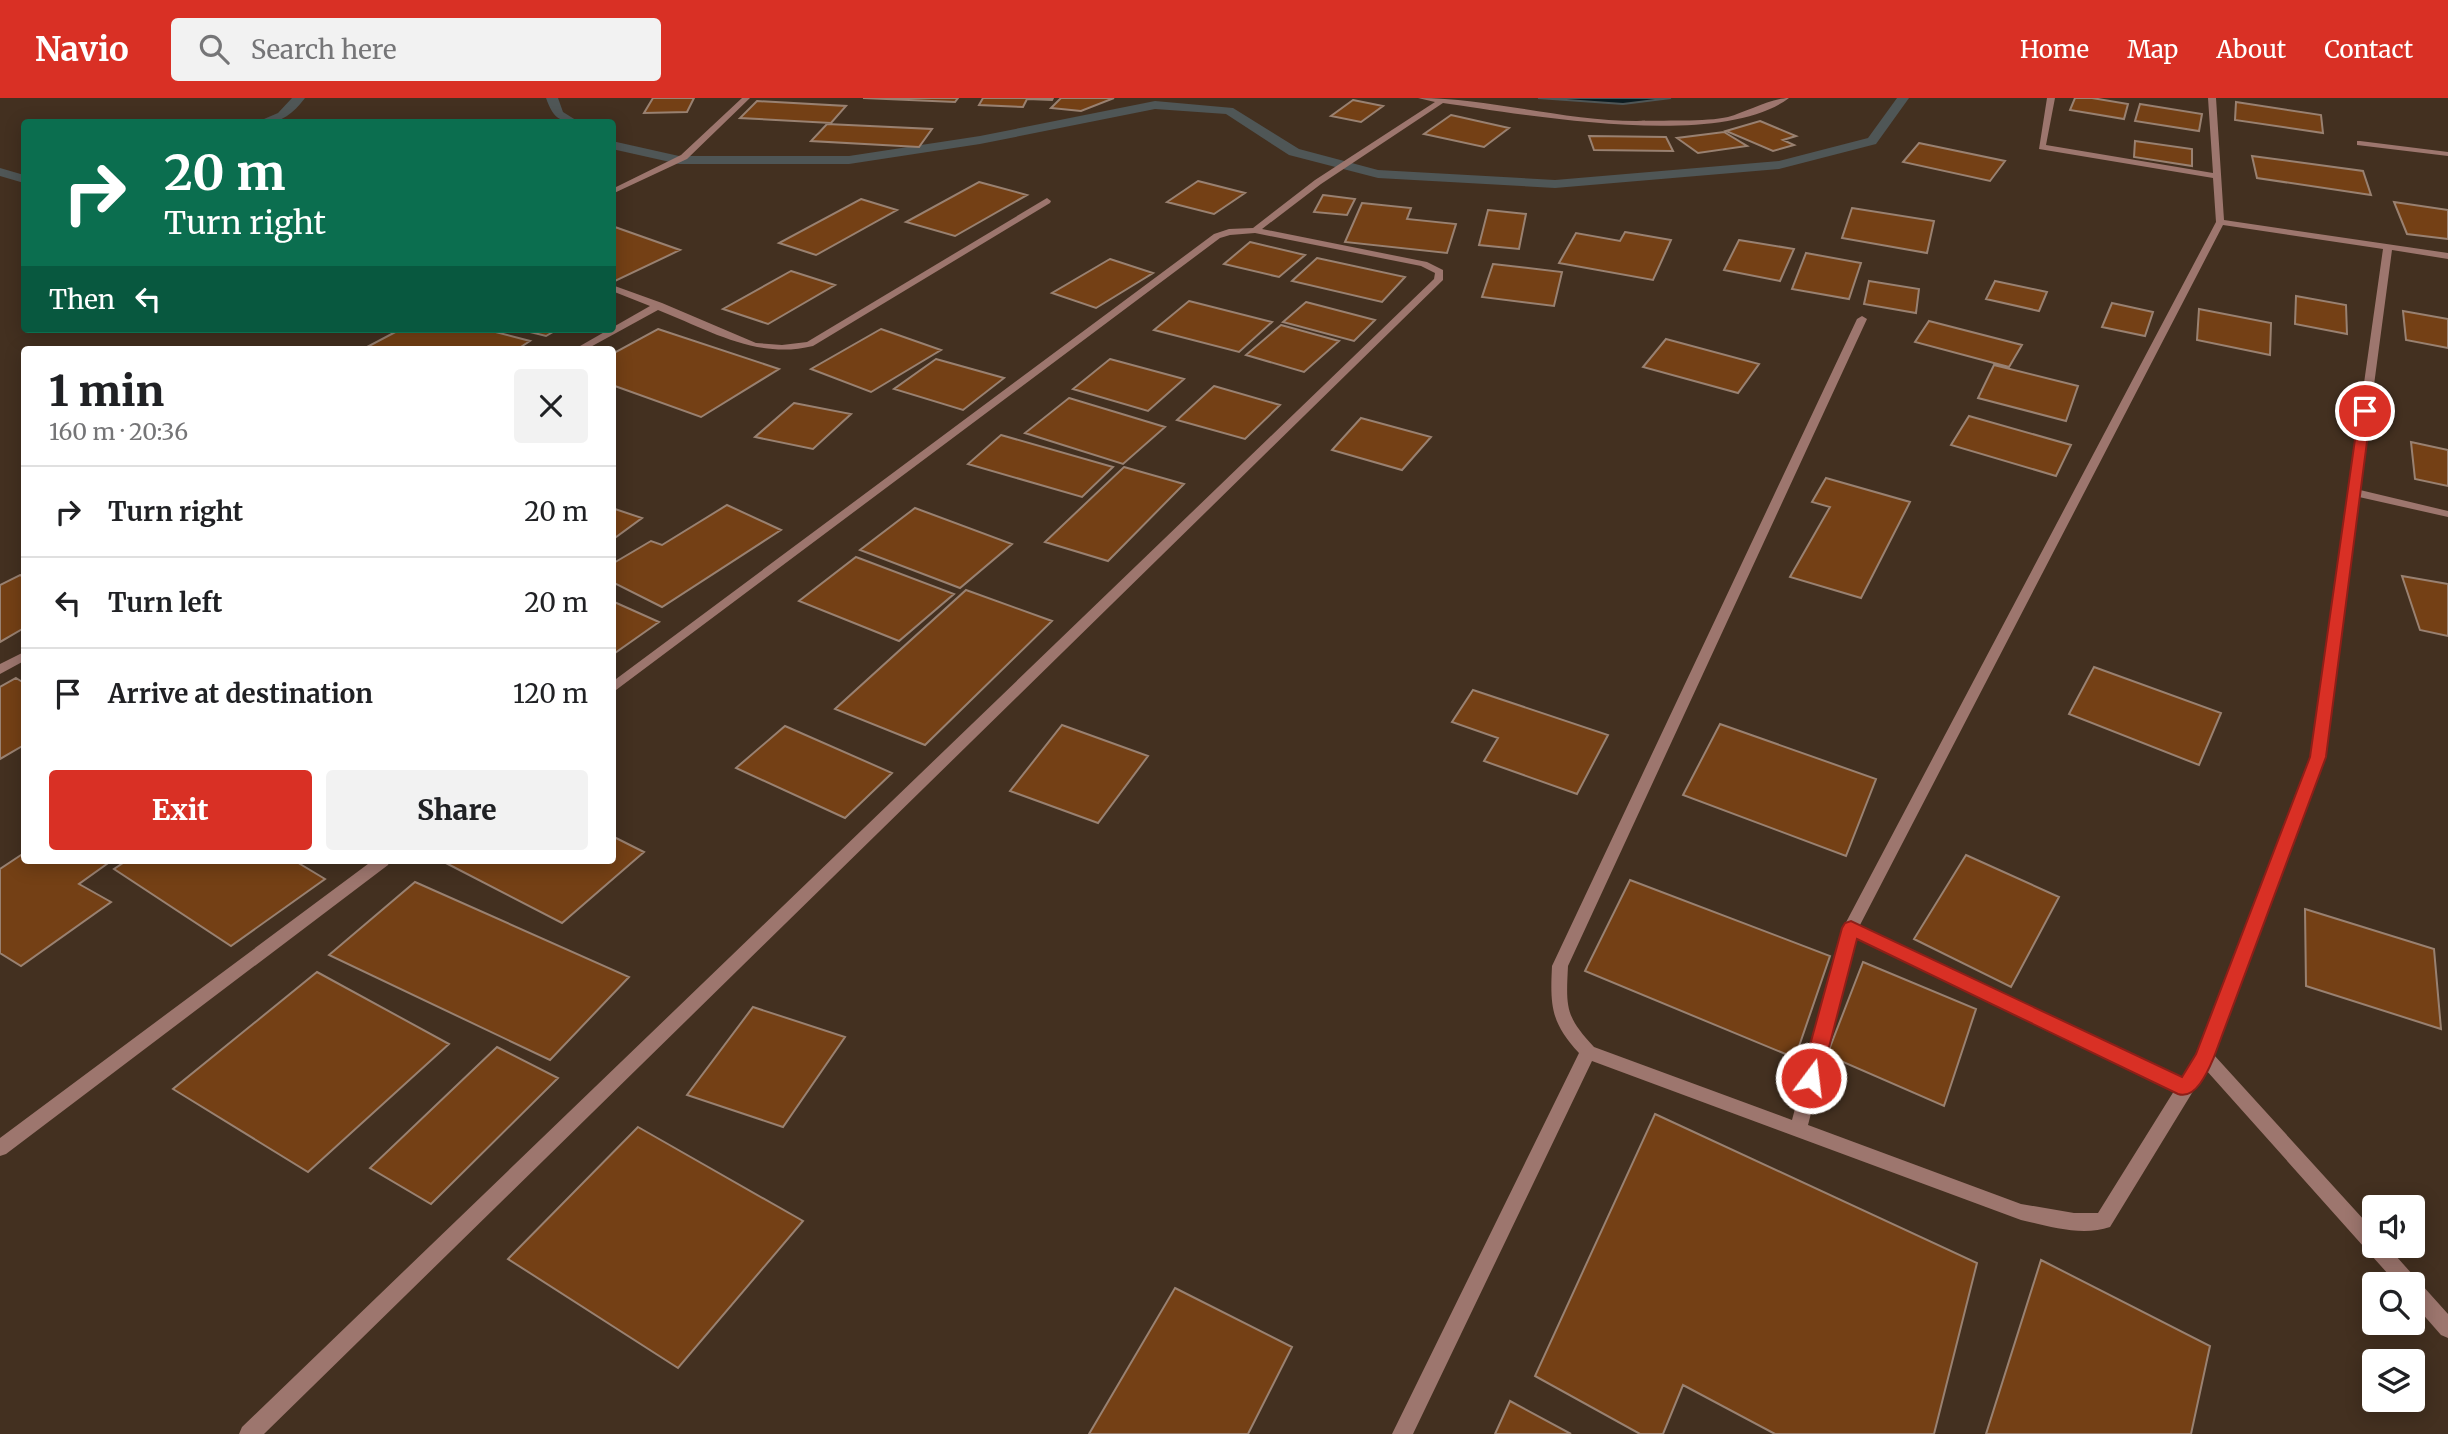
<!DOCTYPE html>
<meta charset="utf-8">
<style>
:root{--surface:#fff;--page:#f2f2f2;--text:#202124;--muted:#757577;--line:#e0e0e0;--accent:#d93025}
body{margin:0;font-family:Merriweather,serif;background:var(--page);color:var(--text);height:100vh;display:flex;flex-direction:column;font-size:26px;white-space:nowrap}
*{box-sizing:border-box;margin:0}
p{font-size:23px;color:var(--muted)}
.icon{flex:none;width:38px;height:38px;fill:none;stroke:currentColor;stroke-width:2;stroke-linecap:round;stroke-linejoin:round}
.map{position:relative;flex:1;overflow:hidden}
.panel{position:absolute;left:21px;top:248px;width:595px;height:518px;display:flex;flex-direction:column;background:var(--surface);border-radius:7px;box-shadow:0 4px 18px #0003}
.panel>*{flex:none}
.top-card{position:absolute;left:21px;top:21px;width:595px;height:214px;border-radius:7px;box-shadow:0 4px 18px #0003;background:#0b6e4f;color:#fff;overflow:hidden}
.buttons{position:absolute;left:2362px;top:1097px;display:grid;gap:14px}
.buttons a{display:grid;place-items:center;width:63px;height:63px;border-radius:7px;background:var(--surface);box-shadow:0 4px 18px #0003;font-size:35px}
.pin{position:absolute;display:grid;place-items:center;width:60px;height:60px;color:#fff;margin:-30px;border:4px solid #fff;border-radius:50%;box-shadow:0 2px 7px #0007}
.me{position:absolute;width:77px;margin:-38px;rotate:15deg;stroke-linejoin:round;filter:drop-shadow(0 0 5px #0008)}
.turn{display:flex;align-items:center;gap:24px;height:147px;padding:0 28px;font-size:32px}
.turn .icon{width:91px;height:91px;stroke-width:2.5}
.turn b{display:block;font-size:49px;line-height:60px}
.then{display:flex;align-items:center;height:66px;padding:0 28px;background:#0003;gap:14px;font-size:26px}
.round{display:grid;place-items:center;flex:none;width:74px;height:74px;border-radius:7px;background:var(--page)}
.summary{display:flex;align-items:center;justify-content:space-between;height:119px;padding:0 28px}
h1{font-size:42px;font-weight:800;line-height:52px}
.button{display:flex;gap:14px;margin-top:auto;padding:14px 28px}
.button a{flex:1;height:80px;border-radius:7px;background:var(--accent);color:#fff;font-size:28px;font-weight:800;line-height:80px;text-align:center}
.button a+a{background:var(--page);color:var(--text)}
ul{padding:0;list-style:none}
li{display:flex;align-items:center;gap:21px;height:91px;padding:0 28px;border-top:2px solid var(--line)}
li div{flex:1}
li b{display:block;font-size:26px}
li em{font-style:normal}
header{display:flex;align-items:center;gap:42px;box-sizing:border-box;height:98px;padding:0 35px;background:var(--accent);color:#fff}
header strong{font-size:33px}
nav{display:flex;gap:38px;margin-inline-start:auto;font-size:24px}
.search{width:490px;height:63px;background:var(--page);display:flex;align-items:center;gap:18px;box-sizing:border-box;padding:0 24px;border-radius:7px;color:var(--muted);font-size:26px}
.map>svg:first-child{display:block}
.water{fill:#0d1c21;stroke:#4f5656;stroke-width:2}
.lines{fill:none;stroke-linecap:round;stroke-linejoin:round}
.stream{fill:#4f5656;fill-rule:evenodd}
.building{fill:#744015;stroke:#998171;stroke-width:2}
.street{fill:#9d766e;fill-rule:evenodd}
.route{fill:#d93025;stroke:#8d1f18;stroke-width:2}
</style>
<header>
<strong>Navio</strong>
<div class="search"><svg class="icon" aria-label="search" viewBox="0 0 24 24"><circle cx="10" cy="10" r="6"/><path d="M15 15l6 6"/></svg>Search here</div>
<nav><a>Home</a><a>Map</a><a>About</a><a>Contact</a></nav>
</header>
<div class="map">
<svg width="2448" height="1336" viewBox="0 0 2448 1336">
<rect width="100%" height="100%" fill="#433020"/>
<path class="water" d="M1538,0H1671L1623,6Z"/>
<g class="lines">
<path class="stream" d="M292,0H305C291,18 280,26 257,24L278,15Z
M546,0H558L563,14L579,24C558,24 553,19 546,0Z
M1897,0H1909L1876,46L1779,71L1555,90L1378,80L1289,57L1226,16L1155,11L980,46L849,66H679L612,51V43L679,58H849L980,38L1155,3L1233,10L1299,51L1378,72L1555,82L1779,63L1868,40Z
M0,70L24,77V85L0,78Z"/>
</g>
<path class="building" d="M653,0H694L687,14L644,15Z
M863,0H958L955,4Z
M983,0H1053L1052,2L1027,1L1023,9L979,7Z
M1061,0H1114L1081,13L1051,10Z
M2075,0H2092L2128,6L2124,21L2070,12Z
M1353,2L1383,8L1361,24L1331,18Z
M757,3L846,8L831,25L740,20Z
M2236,4L2321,17L2323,35L2235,22Z
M2140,6L2202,16L2199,33L2135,23Z
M1451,17L1509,30L1484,49L1424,36Z
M1760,23L1796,38L1783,42L1794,47L1773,53L1726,33Z
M827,26L932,31L919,49L811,43Z
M1724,34L1747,48L1698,55L1677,40Z
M1589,38L1666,39L1673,53L1594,52Z
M2135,43L2192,51V68L2134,59Z
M1919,45L2005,63L1990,83L1903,64Z
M2252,58L2363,73L2371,97L2257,80Z
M1198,83L1245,95L1214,116L1167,104Z
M979,84L1027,97L955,138L906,124Z
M1323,97L1355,101L1347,117L1314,114Z
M861,101L897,112L816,157L779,145Z
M2394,104L2448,112V141L2407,136Z
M1362,105L1411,110L1407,121L1456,126L1447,155L1345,144Z
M1852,110L1934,123L1927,155L1842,140Z
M1488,112L1526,116L1519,151L1479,147Z
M612,128L680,152L615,183L612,182Z
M1625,134L1671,142L1653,182L1559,165L1576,135L1620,143Z
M1739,142L1794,151L1780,183L1724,172Z
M1250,144L1305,157L1279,179L1224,166Z
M1806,155L1861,165L1849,201L1792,191Z
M1317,160L1405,179L1382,204L1292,183Z
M1110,161L1153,175L1096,210L1052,195Z
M1493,166L1562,174L1554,208L1482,199Z
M791,173L835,187L768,226L723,211Z
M1869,183L1919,191L1916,215L1864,206Z
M1995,183L2047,194L2039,213L1986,201Z
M2296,198L2346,207L2347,236L2295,226Z
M1189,203L1272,224L1239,254L1154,232Z
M1306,204L1375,222L1354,243L1283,224Z
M2112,205L2153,214L2145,238L2102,229Z
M2199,211L2271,225L2270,257L2197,242Z
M2403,213L2448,221V250L2406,242Z
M1929,223L2022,247L2009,269L1915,244Z
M1281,227L1339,243L1304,274L1246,257Z
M401,231H484L530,243L516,252H378L367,249Z
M518,231H558L546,238Z
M658,231L779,271L701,319L612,287V256Z
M881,231L941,252L871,294L811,271Z
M1666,241L1759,266L1738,295L1643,269Z
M936,261L1004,280L963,312L894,291Z
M1110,261L1184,281L1148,313L1073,291Z
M1994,267L2078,288L2066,323L1978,300Z
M1214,288L1280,307L1245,341L1177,322Z
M1069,300L1165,329L1123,366L1025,335Z
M794,305L851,316L813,351L755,339Z
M1969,318L2071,347L2056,378L1951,347Z
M1361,320L1431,339L1402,372L1332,352Z
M1001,337L1113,369L1082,399L968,366Z
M2411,344L2448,352V388L2415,381Z
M1124,369L1184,386L1108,463L1045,444Z
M1826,380L1910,404L1861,500L1790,479L1830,409L1812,404Z
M727,407L781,432L662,509L612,484V466L651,443L662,447Z
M612,410L642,420L612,442Z
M915,410L1012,446L960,490L860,452Z
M856,459L954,496L899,543L799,503Z
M20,477L24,479V530L0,544V487Z
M2402,478L2448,486V538L2420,532Z
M966,492L1052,523L925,647L835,611Z
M612,503L659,524L612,557Z
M2094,569L2221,615L2199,667L2069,616Z
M16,580L24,585V647L0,661V589Z
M1473,592L1608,637L1577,696L1484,663L1498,640L1452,624Z
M1720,626L1876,681L1846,758L1683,697Z
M1062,627L1148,658L1098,725L1010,693Z
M785,628L892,675L845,720L736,670Z
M612,738L644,754L562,825L442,763H612Z
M24,755V763H111L79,786L111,804L21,868L0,855V771Z
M1966,757L2059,799L2011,889L1914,841Z
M126,763H295L325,781L231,848L114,771Z
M1630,782L1830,858L1795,960L1585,873Z
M415,784L629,879L550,962L329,857Z
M2305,811L2434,851L2441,931L2306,888Z
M1863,864L1976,911L1944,1008L1827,957Z
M317,874L449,946L308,1074L173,991Z
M753,909L845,939L783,1029L687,997Z
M497,949L558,980L431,1106L370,1070Z
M1655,1016L1977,1165L1934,1336H1775L1683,1287L1663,1336H1640L1535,1278Z
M638,1029L803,1123L678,1270L508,1161Z
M2041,1162L2210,1248L2191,1336H1986Z
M1175,1190L1292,1249L1248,1336H1089Z
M1510,1303L1571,1336H1495Z"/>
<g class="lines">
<path class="street" d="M742,0H750L687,61L612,96V91L681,57Z
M1418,0C1490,0 1564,23 1637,23C1660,22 1707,24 1728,19C1746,14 1772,0 1789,0C1720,52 1526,17 1443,5L1321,86L1262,131L1427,164L1443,172V182L264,1336H239L242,1329L1434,181L1435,175L1421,168L1255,135L1230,137L1220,140L612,595V584L1214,136L1229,131L1253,130L1315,82L1435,4Z
M2047,0H2055L2046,47L2213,75L2208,0H2216L2224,122L2448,155V161L2392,152L2360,392L2448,413V419L2359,399L2325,659L2214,957L2375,1134V1148H2387L2448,1216V1240L2441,1237L2413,1205V1186H2397L2206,972L2110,1129C2082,1139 2048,1128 2021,1122L1592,963L1413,1336H1392L1579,955C1551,925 1550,908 1552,868L1857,221L1862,218L1867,221L1568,868C1566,909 1565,918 1594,949L1792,1022L1843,830L2216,124L2213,80L2039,51ZM2223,127L2383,151L2311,659L2198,956L2182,981L1860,827ZM1856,840L2174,993L2098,1115H2074L2021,1106L1808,1027Z
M2360,43L2448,54V58L2357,47V43Z
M1047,100L1051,103L1050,105L813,248C757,262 709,232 658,212L585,252H573L650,208L612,193V187L662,205L756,245L782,247L807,244Z
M24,554V563L0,576V566Z
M372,763H390L388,767L6,1056L0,1058V1040Z"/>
</g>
<path class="route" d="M2365,309L2371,313L2326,659L2214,959C2208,973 2196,1002 2178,996L1857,841L1821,980L1818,986L1811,989L1804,986L1801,980L1842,830L1845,825L1851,823L2182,979L2196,956L2310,659L2359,313Z"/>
</svg>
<div class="buttons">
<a><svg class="icon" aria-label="sound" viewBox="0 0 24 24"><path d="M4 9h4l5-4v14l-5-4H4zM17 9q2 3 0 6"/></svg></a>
<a><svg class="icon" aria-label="search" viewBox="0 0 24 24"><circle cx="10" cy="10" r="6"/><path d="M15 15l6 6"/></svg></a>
<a><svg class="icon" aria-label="layers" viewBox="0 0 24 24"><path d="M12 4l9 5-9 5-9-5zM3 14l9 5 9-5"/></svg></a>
</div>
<div class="pin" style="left:2365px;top:313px;background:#d93025"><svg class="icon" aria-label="arrive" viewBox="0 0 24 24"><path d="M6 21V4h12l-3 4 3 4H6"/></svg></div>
<svg class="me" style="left:1811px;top:980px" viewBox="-20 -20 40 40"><circle r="17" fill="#d93025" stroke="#fff" stroke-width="3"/><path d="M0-11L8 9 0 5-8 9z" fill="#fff"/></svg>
<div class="top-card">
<div class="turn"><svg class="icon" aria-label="right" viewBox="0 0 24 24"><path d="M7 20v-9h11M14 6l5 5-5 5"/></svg><div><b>20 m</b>Turn right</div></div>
<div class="then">Then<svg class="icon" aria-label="left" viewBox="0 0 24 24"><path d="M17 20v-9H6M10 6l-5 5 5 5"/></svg></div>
</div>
<section class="panel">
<div class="summary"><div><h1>1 min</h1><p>160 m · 20:36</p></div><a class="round"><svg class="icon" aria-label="close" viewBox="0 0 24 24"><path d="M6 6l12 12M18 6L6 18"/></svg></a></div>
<ul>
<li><svg class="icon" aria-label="right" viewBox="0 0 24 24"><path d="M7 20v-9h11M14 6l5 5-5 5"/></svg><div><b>Turn right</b></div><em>20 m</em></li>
<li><svg class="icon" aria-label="left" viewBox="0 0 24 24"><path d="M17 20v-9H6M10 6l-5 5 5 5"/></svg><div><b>Turn left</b></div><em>20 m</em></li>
<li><svg class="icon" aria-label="arrive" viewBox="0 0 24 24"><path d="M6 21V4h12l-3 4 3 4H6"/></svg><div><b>Arrive at destination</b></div><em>120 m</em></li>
</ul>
<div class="button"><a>Exit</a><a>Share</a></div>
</section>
</div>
